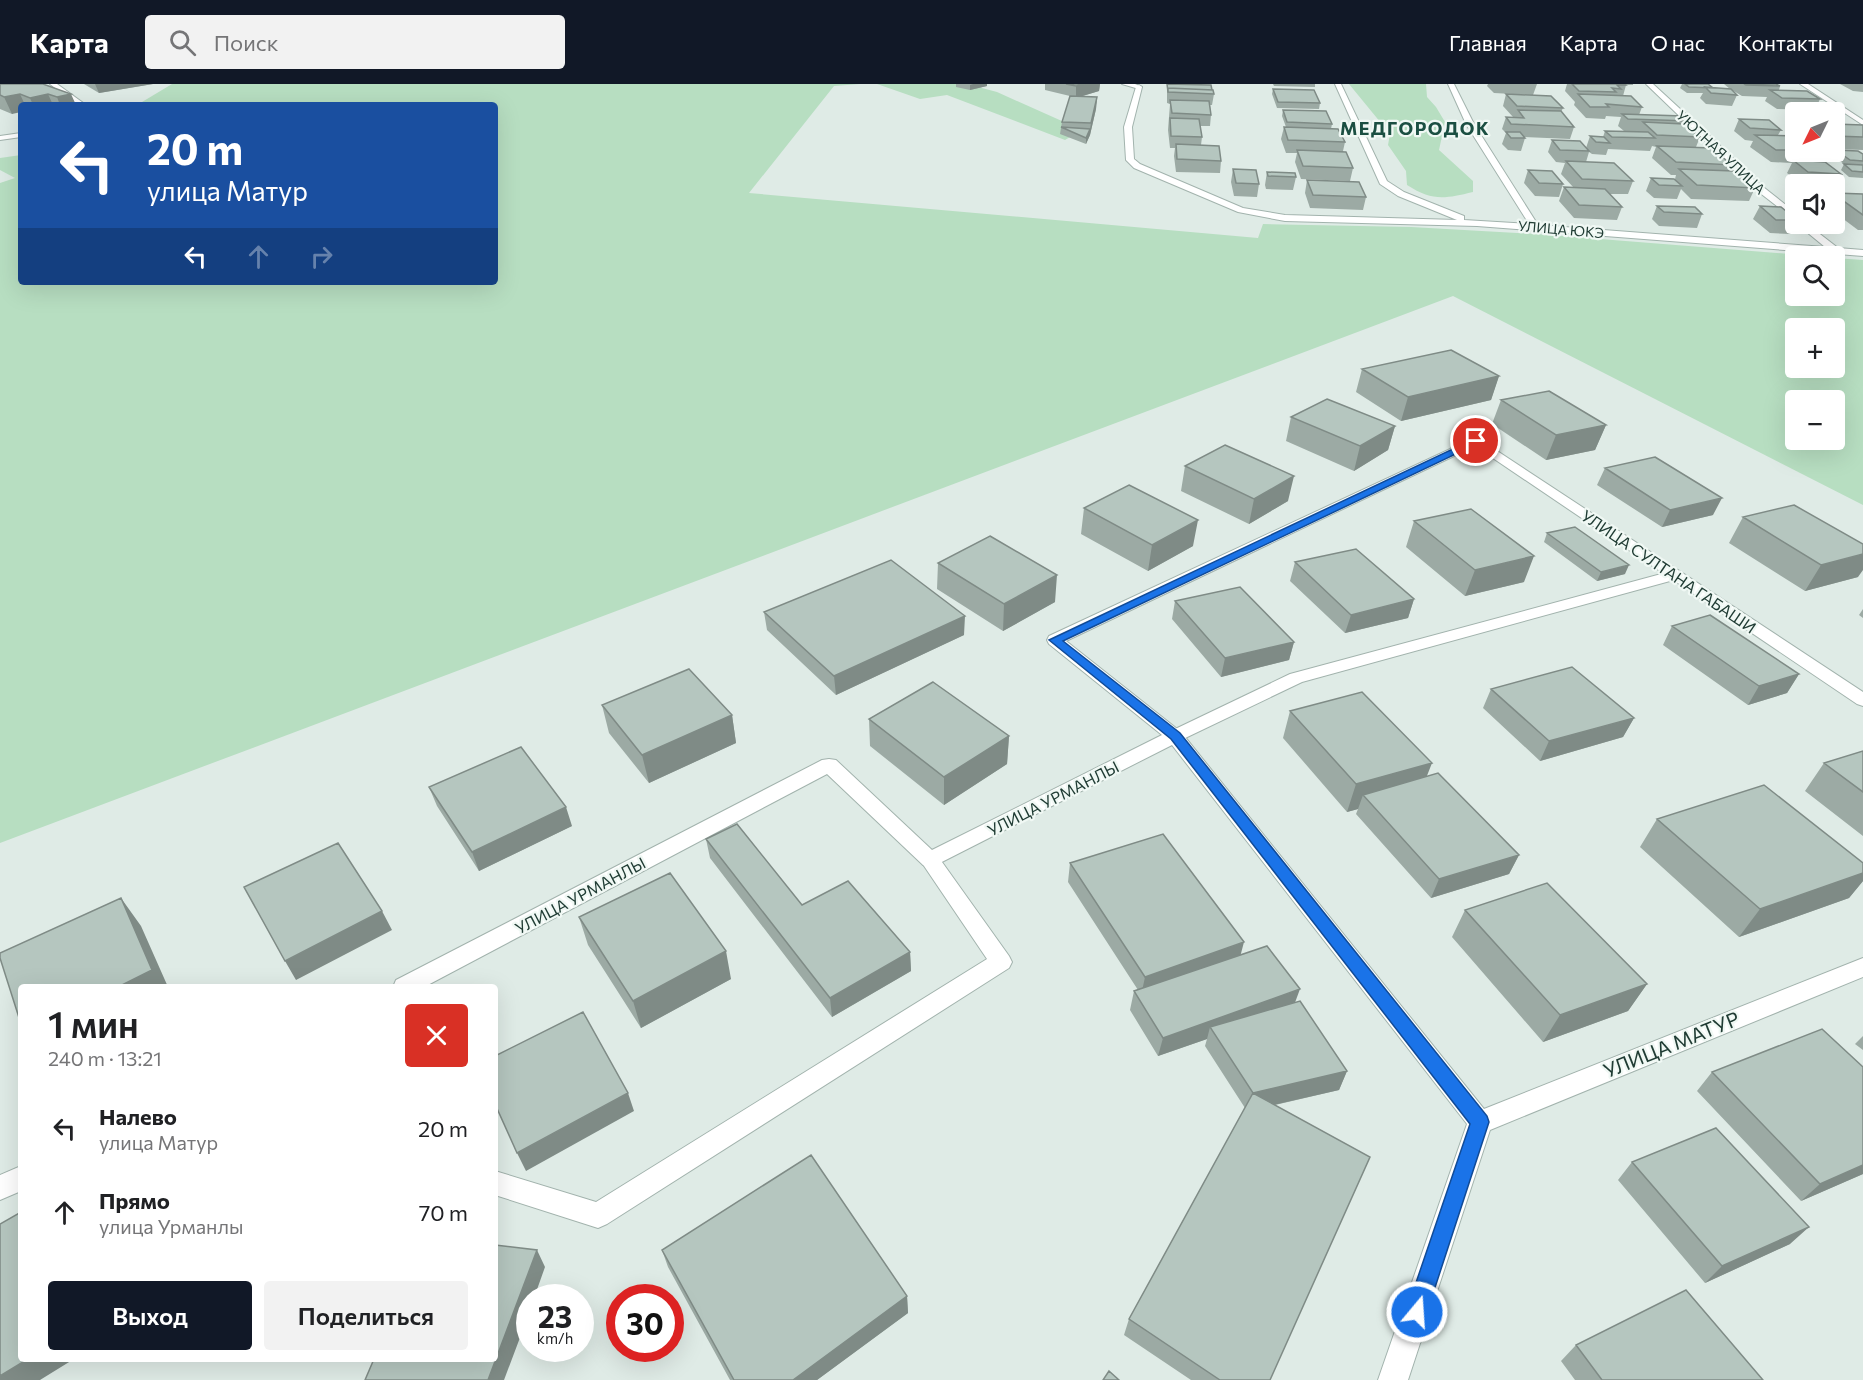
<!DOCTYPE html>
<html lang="ru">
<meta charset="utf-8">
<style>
:root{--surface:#fff;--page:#f2f2f2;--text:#202124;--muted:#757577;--accent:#111827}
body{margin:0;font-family:Commissioner,sans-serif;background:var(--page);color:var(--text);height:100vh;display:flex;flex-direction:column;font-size:22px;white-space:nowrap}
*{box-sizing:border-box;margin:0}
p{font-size:20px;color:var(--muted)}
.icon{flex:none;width:33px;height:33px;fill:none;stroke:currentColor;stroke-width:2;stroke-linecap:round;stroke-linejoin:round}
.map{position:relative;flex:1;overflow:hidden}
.panel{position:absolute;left:18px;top:900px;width:480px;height:378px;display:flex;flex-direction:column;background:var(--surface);border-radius:6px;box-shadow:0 6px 24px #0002}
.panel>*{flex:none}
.banner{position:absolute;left:18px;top:18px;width:480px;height:183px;border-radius:6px;box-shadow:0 6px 24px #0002;background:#1a4fa0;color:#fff;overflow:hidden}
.needle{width:39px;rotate:227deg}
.controls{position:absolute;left:1785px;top:18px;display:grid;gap:12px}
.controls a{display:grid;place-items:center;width:60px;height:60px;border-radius:6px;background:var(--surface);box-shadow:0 6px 24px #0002;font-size:30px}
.speed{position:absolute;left:516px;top:1200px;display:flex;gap:12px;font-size:30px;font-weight:700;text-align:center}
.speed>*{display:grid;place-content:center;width:78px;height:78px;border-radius:50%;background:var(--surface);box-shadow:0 6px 24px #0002;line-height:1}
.speed small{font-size:15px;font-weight:400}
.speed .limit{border:9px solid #d22;background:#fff;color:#111}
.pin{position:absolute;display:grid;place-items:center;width:51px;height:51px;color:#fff;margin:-26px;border:3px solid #fff;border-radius:50%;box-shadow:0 2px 6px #0007}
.me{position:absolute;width:66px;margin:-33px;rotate:18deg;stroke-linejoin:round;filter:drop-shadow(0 0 4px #0008)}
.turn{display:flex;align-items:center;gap:21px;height:126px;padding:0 30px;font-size:27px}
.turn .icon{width:78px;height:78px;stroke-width:2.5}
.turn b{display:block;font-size:42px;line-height:51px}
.lanes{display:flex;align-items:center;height:57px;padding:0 30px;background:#0003;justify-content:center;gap:30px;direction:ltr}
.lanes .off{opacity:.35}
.round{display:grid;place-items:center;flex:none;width:63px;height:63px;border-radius:6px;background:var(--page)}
.overview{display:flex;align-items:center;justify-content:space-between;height:102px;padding:0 30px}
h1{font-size:36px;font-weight:600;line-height:45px}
.primary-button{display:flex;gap:12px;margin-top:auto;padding:12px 30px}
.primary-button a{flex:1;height:69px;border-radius:6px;background:var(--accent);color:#fff;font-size:24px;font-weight:600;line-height:69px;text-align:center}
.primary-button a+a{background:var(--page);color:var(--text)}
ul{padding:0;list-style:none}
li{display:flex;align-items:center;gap:18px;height:84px;padding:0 30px}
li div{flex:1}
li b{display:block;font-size:22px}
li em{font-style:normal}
header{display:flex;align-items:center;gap:36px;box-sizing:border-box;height:84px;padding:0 30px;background:var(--accent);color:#fff}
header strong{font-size:28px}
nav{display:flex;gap:33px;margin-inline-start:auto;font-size:21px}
.search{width:420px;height:54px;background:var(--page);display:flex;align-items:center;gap:15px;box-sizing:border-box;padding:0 21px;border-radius:6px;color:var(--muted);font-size:22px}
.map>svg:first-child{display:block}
.green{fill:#b7dec1;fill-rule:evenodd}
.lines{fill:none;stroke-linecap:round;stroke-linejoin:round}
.service-casing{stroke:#a2b3ad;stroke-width:2}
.minor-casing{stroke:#a2b3ad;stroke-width:2}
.service{fill:#fff;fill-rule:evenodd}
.minor{fill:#fff;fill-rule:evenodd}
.wall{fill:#9caaa4}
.shaded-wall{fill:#7f8b86}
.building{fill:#b5c6bf;stroke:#7f8b86;stroke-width:1.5}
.route{fill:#1a73e8;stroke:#114b97;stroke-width:1.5}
.labels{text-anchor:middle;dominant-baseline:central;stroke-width:4.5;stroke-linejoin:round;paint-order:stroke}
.far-street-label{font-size:14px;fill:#203c34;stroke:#f0f8f4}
.street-label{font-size:16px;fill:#203c34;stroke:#f0f8f4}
.far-district-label{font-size:18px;font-weight:bold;letter-spacing:1.5px;fill:#1b4f42;stroke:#f0f8f4}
.near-street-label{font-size:20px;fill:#203c34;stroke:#f0f8f4}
</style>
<header>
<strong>Карта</strong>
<div class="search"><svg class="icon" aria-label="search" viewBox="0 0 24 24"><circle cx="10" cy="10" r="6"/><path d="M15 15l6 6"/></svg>Поиск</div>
<nav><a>Главная</a><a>Карта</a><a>О нас</a><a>Контакты</a></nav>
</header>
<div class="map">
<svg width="1863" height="1296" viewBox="0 0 1863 1296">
<rect width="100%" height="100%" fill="#dfebe6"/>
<path class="green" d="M172,0H860L834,2L749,109L1258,154L1263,140L1411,143L1537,150L1815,172H1796V212H1834L1835,174L1863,176V421L1453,212L0,759V99L15,94L0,86V74L21,71V198H495V21H137ZM1834,244V284H1796V244ZM1834,316V356H1796V316Z
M877,0H967L997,8L1082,46L1065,56L947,11L920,15Z
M1349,0H1426L1427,13L1436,23L1445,38L1439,66L1473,97V108C1444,115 1432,117 1407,101L1406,87L1388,61L1390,50Z"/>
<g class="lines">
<defs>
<path id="service" d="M50,0H57L86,21H77Z
M1122,0H1135L1142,3L1139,5Z
M21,49V53L0,56V52Z
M1676,486L1681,488L1684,491L1681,494L1302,598L1181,656H1169L1166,652L1169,648L1290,590Z
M930,768L937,771L1009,872L1012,878L1009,884L607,1140L598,1144L495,1111V1087L596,1118L987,875L920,776L923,771Z"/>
<path id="minor" d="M1335,0H1341L1387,97L1404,108L1464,132V136L1529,140L1466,40L1448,0H1454L1474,40L1538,141L1825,163L1797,140H1807L1838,164L1863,166V172L1477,142L1285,137L1238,128L1134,84L1126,76L1124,43L1136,3L1139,1L1142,3L1132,43L1134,75L1140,80L1243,124L1285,131L1457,136L1398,112L1380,100Z
M1646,0H1653L1729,70L1748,91L1796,129V137L1742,95L1723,74Z
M1800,0H1808L1863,36V41Z
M1476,353L1863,608V622L1857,620L1475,362L1066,557L1181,648L1484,1025L1863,874V893L1490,1046L1408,1296H1378L1467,1040L1172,661L930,784L923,781L827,690L424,903H393L396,896L822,676L829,675L836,676L932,766L1162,651L1049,560L1047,556L1049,552Z
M21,1082V1107L0,1116V1091Z"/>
</defs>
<use href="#service" class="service-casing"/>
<use href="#minor" class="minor-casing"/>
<use href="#service" class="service"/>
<use href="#minor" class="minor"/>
</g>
<path class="wall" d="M0,0H43L76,21H21L12,30L0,25Z
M84,0H153L99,9Z
M956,0H987V2L970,6L956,3Z
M1045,0H1100L1099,7L1079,13H1097L1096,25L1090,51L1086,60L1060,50L1062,38L1070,12L1045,6Z
M1167,0L1212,6L1214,10L1212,21H1210L1211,31L1210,42H1200L1202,53L1201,61L1221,77L1220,89L1176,88L1174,72L1175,64H1170L1168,46L1170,20L1167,19Z
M1273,0H1315V3L1274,2Z
M1488,0H1537L1533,11L1494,9L1487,2Z
M1567,0H1633V1H1626L1623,12L1642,23L1639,31L1690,37L1688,43L1700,53L1696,63L1732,81L1729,87L1755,104L1749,117L1691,115L1681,105L1677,115L1654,114L1646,107L1651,94L1675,95L1676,91H1671L1652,74L1656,63L1652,62L1650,67L1608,65L1606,71L1592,70L1589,68L1586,78L1633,97L1628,110H1610L1622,123L1617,136L1574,134L1559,117L1564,103L1574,104L1561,90L1565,79L1556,78L1548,68L1552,56L1586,64L1590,52L1603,53L1605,47H1624L1618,42L1621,33L1606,32L1605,35L1586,34L1574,21L1575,18L1565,7Z
M1682,0H1708L1713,4L1730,5L1724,0H1776L1780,2L1779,6L1820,15L1815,26L1777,25L1765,17L1767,13L1742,12L1732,6L1737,11L1732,22L1706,20L1700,14L1703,9H1687L1680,4Z
M1840,0H1863V8L1853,7Z
M1273,5L1320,19L1319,25L1277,24L1272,10Z
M1506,10L1563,24L1561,28L1574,43L1570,55L1524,53L1525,54L1521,67L1508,66L1502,60L1506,49L1502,45L1506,33H1513L1503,22Z
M1283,26L1332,40L1331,45L1345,58L1343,67L1353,84L1350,97L1301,95L1295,78L1297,69H1286L1281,55L1284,43H1286L1282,32Z
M1739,35L1781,46L1778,51L1796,52V68H1820L1816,77L1841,90L1835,103L1834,100H1801L1787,89L1792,79L1771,78L1750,63L1753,57L1745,56L1734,47Z
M1834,40L1863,41V66L1834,65Z
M1836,66L1863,70V94L1849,93L1841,86L1844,80L1833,72Z
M1233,85L1259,100L1257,113L1234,112L1231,98Z
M1528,86L1563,100L1559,113L1535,112L1524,99Z
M1267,88L1296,93L1293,106L1266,105L1265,101Z
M1307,96L1366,113L1363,126L1310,124L1305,109Z
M1834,109L1863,110V146H1858L1834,128Z
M1657,122L1702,130L1697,144L1659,142L1652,135Z
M1760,122L1796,135V140L1791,150L1770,149L1753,135Z
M1362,285L1499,292L1491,316L1401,337L1356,308Z
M1501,316L1606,341L1595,366L1546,376L1492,340Z
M1291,333L1395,342L1388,366L1354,387L1286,357Z
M1185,382L1288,417L1249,440L1181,407Z
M1605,384L1713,431L1662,443L1597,401Z
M1084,424L1193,462L1148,487L1081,450Z
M1743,433L1858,493L1805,507L1729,459Z
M1414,437L1524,498L1465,512L1406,463Z
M1547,449L1625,490L1597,497L1544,458Z
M1295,478L1414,515L1408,534L1345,549L1290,497Z
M938,479L1055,518L1003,547L937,505Z
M1175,517L1294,558L1289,576L1221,593L1172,535Z
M1863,525V534L1859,531Z
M764,528L964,551L836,611L767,546Z
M1672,542L1799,590L1787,609L1748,621L1663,561Z
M1491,605L1634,634L1623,653L1540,677L1483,624Z
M602,621L732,631L736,659L649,699L609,649Z
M1290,627L1426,693L1519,771L1509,790L1431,814L1356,730L1358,725L1347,728L1283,654Z
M869,635L1009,652L1007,680L944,721L870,662Z
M1863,667V752L1805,707L1824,679Z
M429,703L572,742L479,787L437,722Z
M1657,735L1863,779V797L1849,814L1739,853L1640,763Z
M706,755L802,821L910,868L911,887L832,933L710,774Z
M1070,779L1241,871L1295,918L1347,987L1339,1006L1275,1021L1270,1296H1191L1124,1251L1129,1235L1245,1024L1205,962L1207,955L1158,972L1130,926L1134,907L1138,906L1068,798Z
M1465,826L1647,900L1628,927L1543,958L1452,853Z
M579,833L731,895L641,944L588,861Z
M1863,952V966L1855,960Z
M1712,988L1863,1090L1801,1117L1697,1007Z
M1632,1078L1790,1160L1705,1199L1618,1096Z
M662,1166L907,1212L908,1229L817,1296H730L668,1183Z
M1576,1261L1763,1296H1575L1561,1277Z"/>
<path class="shaded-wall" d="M95,0H153L99,9Z
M973,0H987V2L970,6V1Z
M1085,0H1100L1099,7L1076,14V2Z
M20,10L25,21H21V28L12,30L4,13Z
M48,10L53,21H33L30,14Z
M71,10L76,21H60L57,13Z
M1097,13L1096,25L1090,51L1086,60V54L1090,45L1091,39Z
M1499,292L1491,316L1401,337L1408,313Z
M1606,341L1595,366L1546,376L1556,351Z
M1395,342L1388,366L1354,387L1360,362Z
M1294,392L1288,417L1249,440L1254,415Z
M1722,414L1713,431L1662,443L1670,426Z
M1198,436L1193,462L1148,487L1152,461Z
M1863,470V486L1858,493L1805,507L1821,481Z
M1534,472L1524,498L1465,512L1475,486Z
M1629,481L1625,490L1597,497L1601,488Z
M1057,491L1055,518L1003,547L1004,520Z
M1414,515L1408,534L1345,549L1351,531Z
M965,532L964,551L836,611L834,592Z
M1294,558L1289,576L1221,593L1225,574Z
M1799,590L1787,609L1748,621L1759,602Z
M732,631L736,659L649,699L642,671Z
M1634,634L1623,653L1540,677L1549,657Z
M1009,652L1007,680L944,721V693Z
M1432,679L1421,707L1363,711L1358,725L1347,728L1356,700Z
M566,723L572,742L479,787L472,768Z
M1519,771L1509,790L1431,814L1439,795Z
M1863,789V797L1849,814L1739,853L1760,825Z
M121,814L141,842L168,903H118Z
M382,827L392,846L296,896L285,877Z
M1244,858L1239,877L1141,912L1145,893Z
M726,867L731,895L641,944L633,917Z
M910,868L911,887L832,933L830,914Z
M1647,900L1628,927L1543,958L1560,931Z
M1300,905L1293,924L1210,943L1207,955L1158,972L1163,954Z
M1347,987L1339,1006L1247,1027L1253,1009Z
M628,1009L634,1027L526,1087L517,1069Z
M1863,1081V1090L1801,1117L1820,1100Z
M1809,1143L1790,1160L1705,1199L1722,1182Z
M537,1166L545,1183L534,1214H530V1227L504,1296H488Z
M907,1212L908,1229L817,1296H793Z
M28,1275H74L40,1296H0V1292Z"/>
<path class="building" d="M0,0H43L71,10L57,13L48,10L30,14L20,10L4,13L0,11Z
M1066,0H1085L1076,2Z
M1167,0L1211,1L1212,6L1168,4V8Z
M1572,0H1625L1626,1H1617L1621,5L1612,4L1616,8L1579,7Z
M1685,0H1708L1713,4L1689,3Z
M1744,0H1776L1780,2L1746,1Z
M1705,3L1731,5L1737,11L1711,9Z
M1168,4L1213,6L1214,10L1168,8Z
M1273,5L1314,6L1320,19L1278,18Z
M1770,6L1807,7L1820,15L1782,14Z
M1506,10L1551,12L1563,24L1517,22Z
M1578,10L1631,12L1642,23L1606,20L1609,23H1590Z
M1070,12L1097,13L1091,39L1062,38Z
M1170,16L1209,17L1211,31L1172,29Z
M1283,26L1326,27L1332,40L1287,38Z
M1518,26L1561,27L1574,43L1511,40L1506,33L1524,34Z
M1622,30L1683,32L1690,37L1628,35Z
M1170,34L1199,35L1202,53L1171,52Z
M1739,35L1769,36L1781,46L1750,44Z
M1643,38L1684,40L1700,53L1657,51Z
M1834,40L1863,41V53L1834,52Z
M1061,43L1090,45L1086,54Z
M1284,43L1338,45L1345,58L1288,56Z
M1605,47L1648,48L1655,54L1612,53Z
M1506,48H1520L1525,54H1511Z
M1755,51L1796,52V66H1776Z
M1590,52L1604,53L1610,59L1596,58Z
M1552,56L1580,57L1589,67L1560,66Z
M1176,60L1219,62L1221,77L1177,75Z
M1657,62L1711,64L1732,81L1676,78Z
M1297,66L1346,68L1353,84L1303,82Z
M1836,66L1858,67L1863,70V77L1850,76Z
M1793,76L1825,78L1841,90L1808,88Z
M1566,77L1614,79L1633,97L1582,95Z
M1844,80L1863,81V88L1852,87Z
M1233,85L1256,86L1259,100L1236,99Z
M1679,85L1734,87L1755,104L1697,101Z
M1528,86L1552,87L1563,100L1539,99Z
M1267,88L1295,89L1296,93L1268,92Z
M1651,94L1674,95L1682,102L1659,101Z
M1307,96L1359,98L1366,113L1313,111Z
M1564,103L1605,105L1622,123L1579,121Z
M1834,109L1863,110V131L1834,110Z
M1657,122L1695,123L1702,130L1664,128Z
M1760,122L1781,123L1796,135V136H1776Z
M1451,266L1499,292L1408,313L1362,285Z
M1549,307L1606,341L1556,351L1501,316Z
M1327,315L1395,342L1360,362L1291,333Z
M1225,361L1294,392L1254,415L1185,382Z
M1655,373L1722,414L1670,426L1605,384Z
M1129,401L1198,436L1152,461L1084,424Z
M1794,421L1863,460V470L1821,481L1743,433Z
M1471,425L1534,472L1475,486L1414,437Z
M1575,443L1629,481L1601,488L1547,449Z
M990,452L1057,491L1004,520L938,479Z
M1356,465L1414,515L1351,531L1295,478Z
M891,476L965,532L834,592L764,528Z
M1240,503L1294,558L1225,574L1175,517Z
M1710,531L1799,590L1759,602L1672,542Z
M1572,583L1634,634L1549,657L1491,605Z
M689,585L732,631L642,671L602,621Z
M933,598L1009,652L944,693L869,635Z
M1362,608L1432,679L1356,700L1290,627Z
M521,663L566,723L472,768L429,703Z
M1863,667V708L1824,679Z
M1438,689L1519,771L1439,795L1363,711Z
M1764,701L1863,779V789L1760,825L1657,735Z
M737,740L802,821L848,797L910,868L830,914L706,755Z
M1163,750L1244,858L1145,893L1070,779Z
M338,759L382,827L285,877L244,803Z
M670,789L726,867L633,917L579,833Z
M1547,799L1647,900L1560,931L1465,826Z
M121,814L152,886L118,903H21V940L0,874V869Z
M1267,862L1300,905L1163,954L1134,907Z
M1300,917L1347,987L1253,1009L1210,943Z
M583,928L628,1009L517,1069L495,1020V972Z
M1822,945L1863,983V1081L1820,1100L1712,988Z
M1253,1009L1370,1073L1270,1296H1220L1129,1235Z
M1716,1044L1809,1143L1722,1182L1632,1078Z
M811,1071L907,1212L793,1296H734L662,1166Z
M21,1128V1275H28L0,1292V1140Z
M495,1161L537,1166L488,1296H365L374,1275H495Z
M1686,1206L1763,1296H1602L1576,1261Z
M1109,1287L1119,1296H1103Z"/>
<path class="route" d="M1476,354L1481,357L1479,359L1063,557L1180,649L1487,1032L1489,1038L1427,1228L1424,1235L1417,1238L1409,1235L1406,1228L1470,1040L1171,655L1049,556Z"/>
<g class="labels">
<g class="far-street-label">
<text transform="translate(1721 68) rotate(43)">УЮТНАЯ УЛИЦА</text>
<text transform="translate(1561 145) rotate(5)">УЛИЦА ЮКЭ</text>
</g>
<g class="street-label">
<text transform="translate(1669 487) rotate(34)">УЛИЦА СУЛТАНА ГАБАШИ</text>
<text transform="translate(1053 714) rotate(-27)">УЛИЦА УРМАНЛЫ</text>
<text transform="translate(580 811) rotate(-28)">УЛИЦА УРМАНЛЫ</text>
</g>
<g class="far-district-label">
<text x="1415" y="44">МЕДГОРОДОК</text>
</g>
<g class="near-street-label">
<text transform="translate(1671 960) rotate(-22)">УЛИЦА МАТУР</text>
</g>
</g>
</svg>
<div class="controls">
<a><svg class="needle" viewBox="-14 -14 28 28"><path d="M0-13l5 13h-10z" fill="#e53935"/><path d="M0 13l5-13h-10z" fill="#757577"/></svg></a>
<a><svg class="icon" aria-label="sound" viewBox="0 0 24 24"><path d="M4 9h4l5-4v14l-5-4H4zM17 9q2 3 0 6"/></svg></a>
<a><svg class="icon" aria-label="search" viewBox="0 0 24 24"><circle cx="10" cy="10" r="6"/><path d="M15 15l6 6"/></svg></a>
<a>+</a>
<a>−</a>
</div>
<div class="speed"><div>23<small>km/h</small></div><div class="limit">30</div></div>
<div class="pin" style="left:1476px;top:357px;background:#d93025"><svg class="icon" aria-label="arrive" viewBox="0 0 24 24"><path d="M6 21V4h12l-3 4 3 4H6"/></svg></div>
<svg class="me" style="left:1417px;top:1228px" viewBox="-20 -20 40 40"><circle r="17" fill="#1a73e8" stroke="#fff" stroke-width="3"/><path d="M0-11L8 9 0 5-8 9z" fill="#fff"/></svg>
<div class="banner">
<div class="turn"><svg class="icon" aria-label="left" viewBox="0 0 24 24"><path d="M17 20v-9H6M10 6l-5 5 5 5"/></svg><div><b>20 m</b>улица Матур</div></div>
<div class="lanes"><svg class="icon" aria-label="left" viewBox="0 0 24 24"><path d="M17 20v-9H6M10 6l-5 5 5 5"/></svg><svg class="icon off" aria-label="ahead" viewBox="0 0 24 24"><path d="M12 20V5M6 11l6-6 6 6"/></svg><svg class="icon off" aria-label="right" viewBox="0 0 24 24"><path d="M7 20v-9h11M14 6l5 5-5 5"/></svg></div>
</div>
<section class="panel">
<div class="overview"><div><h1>1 мин</h1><p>240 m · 13:21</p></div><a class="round" style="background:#d93025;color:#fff"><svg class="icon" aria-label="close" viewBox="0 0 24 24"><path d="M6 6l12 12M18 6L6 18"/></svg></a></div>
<ul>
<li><svg class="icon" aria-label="left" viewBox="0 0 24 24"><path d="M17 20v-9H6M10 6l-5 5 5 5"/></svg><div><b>Налево</b><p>улица Матур</p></div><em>20 m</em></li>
<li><svg class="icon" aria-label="ahead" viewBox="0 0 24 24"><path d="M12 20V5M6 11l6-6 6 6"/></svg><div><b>Прямо</b><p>улица Урманлы</p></div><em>70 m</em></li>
</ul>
<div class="primary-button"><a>Выход</a><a>Поделиться</a></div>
</section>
</div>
